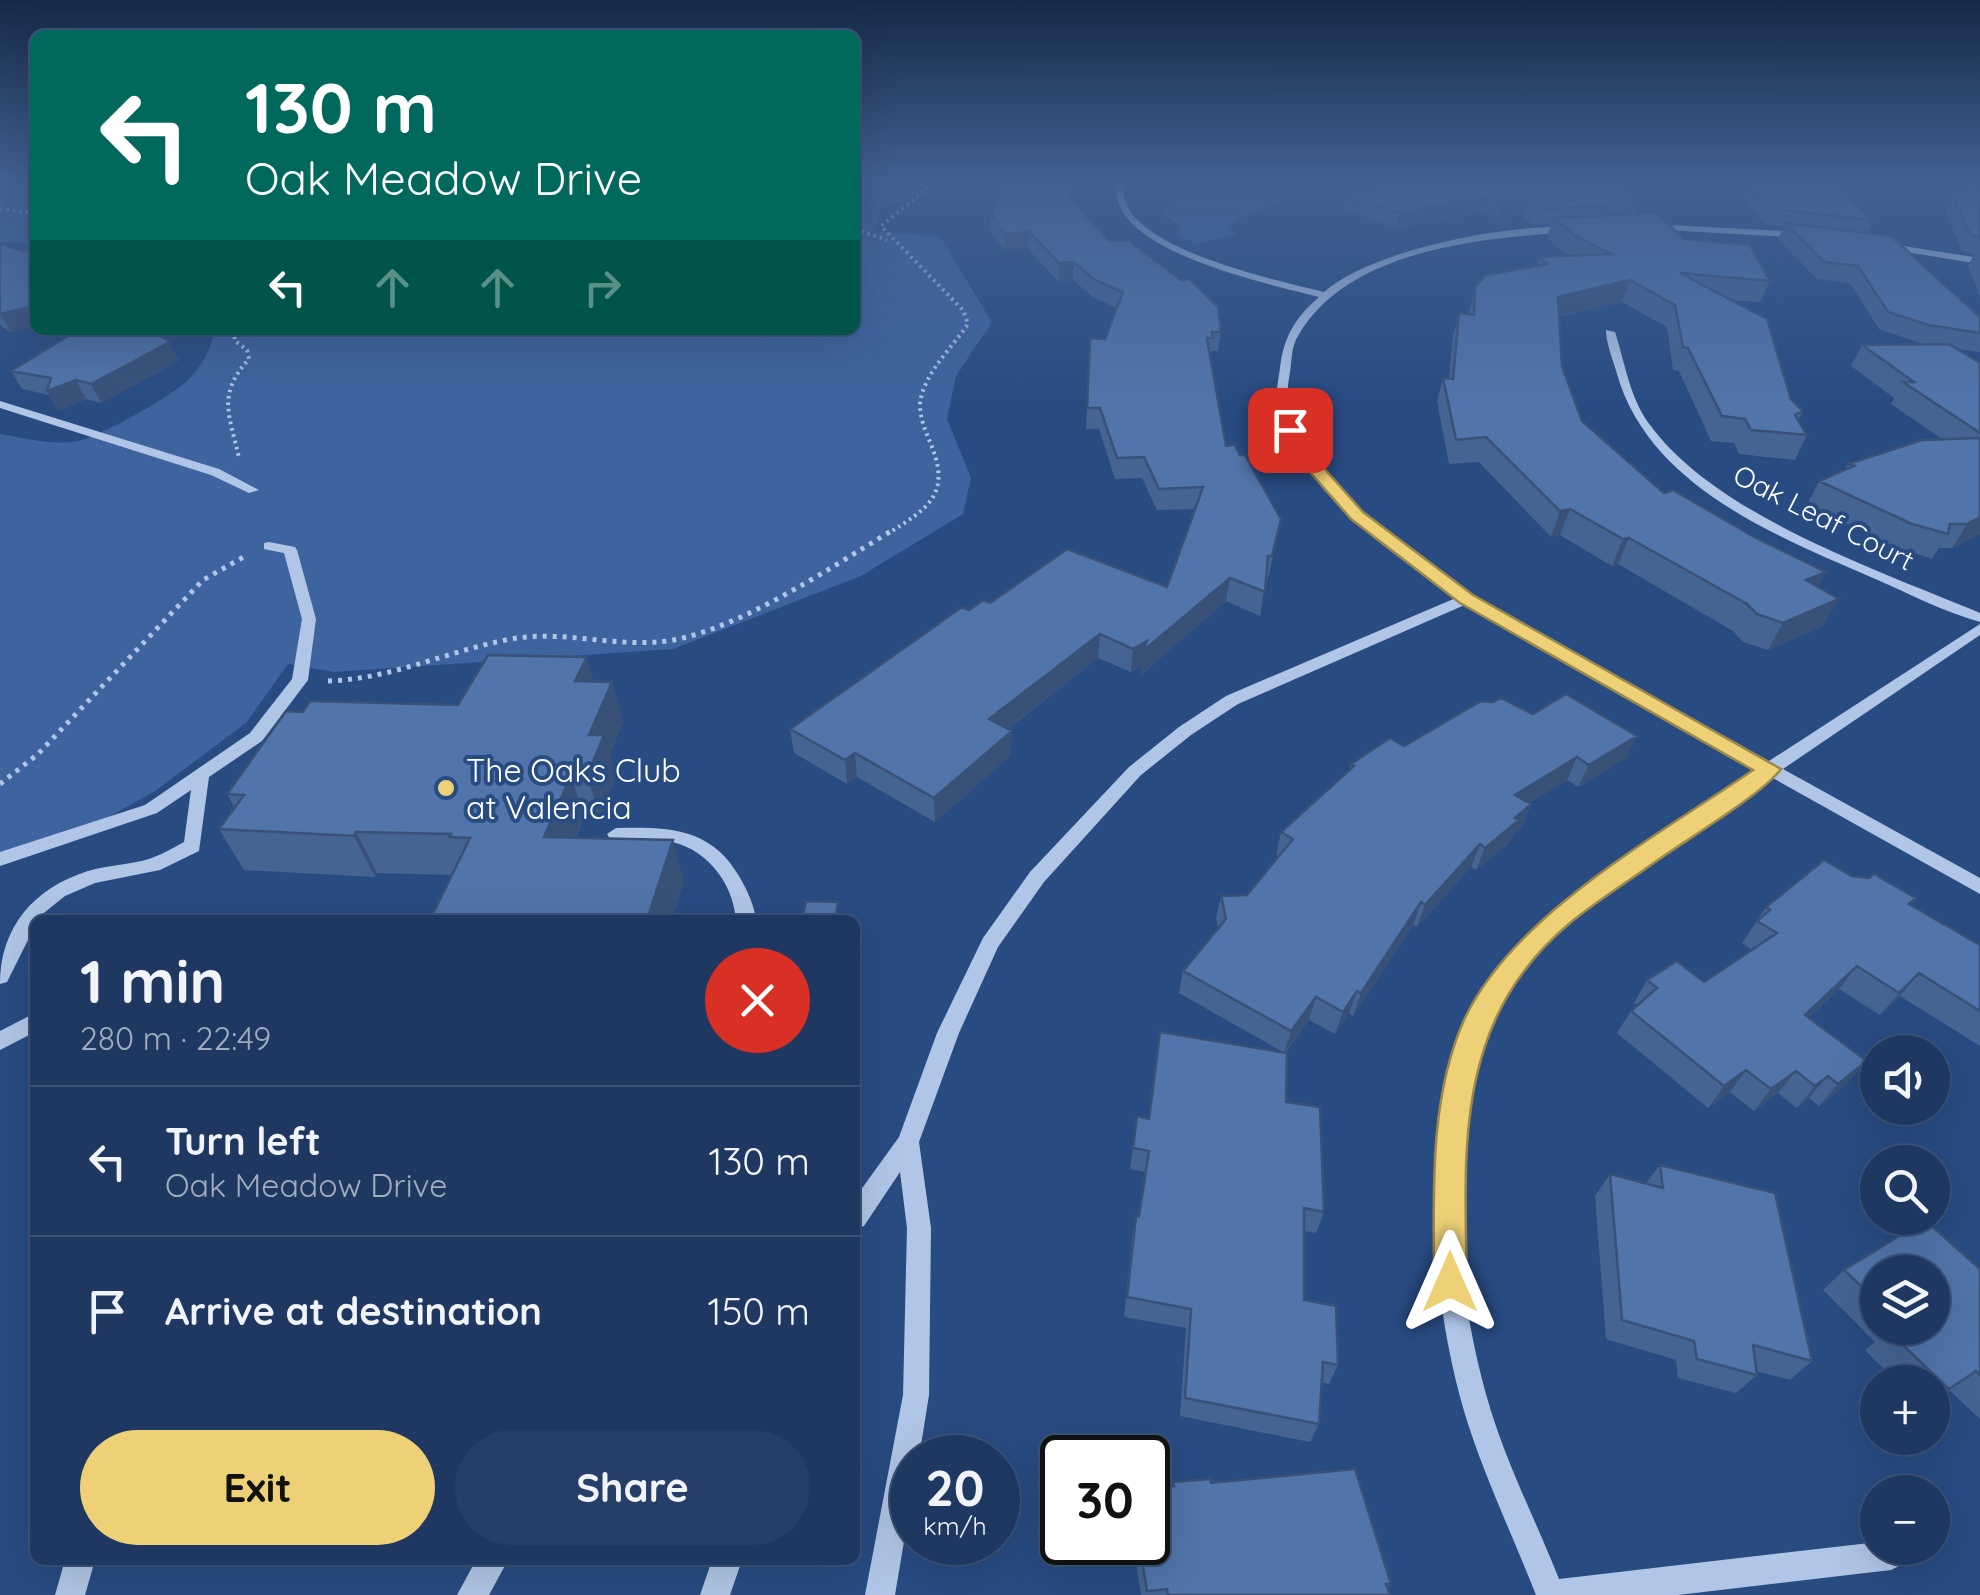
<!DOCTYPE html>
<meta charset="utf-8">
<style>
:root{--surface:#1e3862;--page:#263f68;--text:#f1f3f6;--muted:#a1acbe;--line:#3c5277;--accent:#eed177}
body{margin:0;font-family:Quicksand,sans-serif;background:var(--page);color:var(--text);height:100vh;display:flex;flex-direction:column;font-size:38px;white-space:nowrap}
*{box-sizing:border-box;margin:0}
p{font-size:32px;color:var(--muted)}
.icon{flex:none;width:55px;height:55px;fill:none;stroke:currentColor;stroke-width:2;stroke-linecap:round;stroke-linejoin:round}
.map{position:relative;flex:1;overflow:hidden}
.panel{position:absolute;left:30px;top:915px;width:830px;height:650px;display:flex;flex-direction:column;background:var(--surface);border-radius:15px;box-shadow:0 10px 40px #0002,0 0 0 2px var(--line)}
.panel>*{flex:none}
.banner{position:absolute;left:30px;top:30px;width:830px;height:305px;border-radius:15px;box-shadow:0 10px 40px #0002,0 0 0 2px var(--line);background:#00695c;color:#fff;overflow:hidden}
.controls{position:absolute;left:1860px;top:1035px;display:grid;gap:20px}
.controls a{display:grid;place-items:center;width:90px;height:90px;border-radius:50%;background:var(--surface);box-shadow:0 10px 40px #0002,0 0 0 2px var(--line);font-size:50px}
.speed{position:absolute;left:890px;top:1435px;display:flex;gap:20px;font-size:50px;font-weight:700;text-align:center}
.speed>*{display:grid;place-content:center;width:130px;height:130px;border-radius:50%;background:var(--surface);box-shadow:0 10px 40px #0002,0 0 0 2px var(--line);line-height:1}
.speed small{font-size:25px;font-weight:400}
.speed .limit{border:5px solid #111;border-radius:15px;background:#fff;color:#111}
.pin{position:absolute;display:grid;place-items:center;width:85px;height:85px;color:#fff;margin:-42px;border-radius:20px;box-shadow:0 5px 15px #0006}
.me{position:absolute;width:110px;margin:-55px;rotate:0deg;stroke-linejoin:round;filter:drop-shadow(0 0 8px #0008)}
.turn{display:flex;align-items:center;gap:35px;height:210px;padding:0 50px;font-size:45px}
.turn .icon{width:130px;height:130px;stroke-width:2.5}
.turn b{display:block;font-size:70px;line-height:85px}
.lanes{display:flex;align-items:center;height:95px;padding:0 50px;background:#0003;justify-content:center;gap:50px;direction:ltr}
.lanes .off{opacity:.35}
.round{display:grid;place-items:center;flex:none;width:105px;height:105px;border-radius:52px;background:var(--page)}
.summary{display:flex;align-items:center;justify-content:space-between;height:170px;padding:0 50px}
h1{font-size:60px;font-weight:800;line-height:75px}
.action{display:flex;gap:20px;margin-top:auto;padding:20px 50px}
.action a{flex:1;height:115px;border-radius:60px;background:var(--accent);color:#111;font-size:40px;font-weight:800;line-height:115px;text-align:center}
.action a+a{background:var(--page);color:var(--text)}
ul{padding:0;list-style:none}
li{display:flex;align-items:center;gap:30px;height:150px;padding:0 50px;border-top:2px solid var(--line)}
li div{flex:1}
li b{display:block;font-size:38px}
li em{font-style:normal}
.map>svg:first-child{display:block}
.green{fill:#3d649f}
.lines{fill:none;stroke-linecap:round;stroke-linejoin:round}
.path-far1{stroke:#b1c6e6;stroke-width:4;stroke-dasharray:2.5 4;stroke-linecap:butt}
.path{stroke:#b1c6e6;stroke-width:5;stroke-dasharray:4 6;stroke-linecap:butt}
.minor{fill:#b1c6e6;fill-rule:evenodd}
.wall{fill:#466492;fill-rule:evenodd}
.shaded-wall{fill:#395177}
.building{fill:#5174aa;stroke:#395177;stroke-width:2.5}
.route{fill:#eed177;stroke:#9b884d;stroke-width:2.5}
.poi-dot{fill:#eed177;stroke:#284b82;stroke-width:4}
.labels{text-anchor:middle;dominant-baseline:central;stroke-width:8;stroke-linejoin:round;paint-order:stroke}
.far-street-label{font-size:28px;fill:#fff;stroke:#284b82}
.poi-label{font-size:32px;fill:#fff;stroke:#284b82;text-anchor:start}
</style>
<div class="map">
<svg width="1980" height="1595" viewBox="0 0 1980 1595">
<rect width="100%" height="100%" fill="#284b82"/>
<path class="green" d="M0,179H35V244L0,242Z
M855,179H932L908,198L877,209L880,215L874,231L940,237L992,322L956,376L947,419L971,478L963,514L861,576L673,649L334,672L288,664L246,723L155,791L82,832L0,856V434C25,438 52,446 78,441C101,436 170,397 187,381C201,367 209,353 214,334L211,330H855Z
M1162,179H1339L1238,218L1229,226L1236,234L1197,244L1177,235L1181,226L1161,212L1186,196Z"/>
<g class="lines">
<path class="path-far1" d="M1064,182L1096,184
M0,209L35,213
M855,229L887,240
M234,330L235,341L247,350L249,359C216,395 230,416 239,458
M887,534C929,508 952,494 930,442C925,430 920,418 920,404C923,374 952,348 968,324L963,310L881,226L939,179"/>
<path class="path" d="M328,681C391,679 445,652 506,640C557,629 607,646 658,642C728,637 830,568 891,531
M0,784L38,754L203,580L247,555"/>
<path class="minor" d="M1115,179H1123C1124,186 1123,196 1126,203C1145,252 1276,280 1324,292C1373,249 1508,224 1572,227L1569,232C1479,239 1348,249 1298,336C1291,347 1292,360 1290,372C1289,379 1287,388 1288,395C1289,404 1294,415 1297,423C1337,533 1512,620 1611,673C1664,702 1716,732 1769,761L1980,624V635L1783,769L1980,878V894L1771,777C1728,808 1686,840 1643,871C1604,899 1562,924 1530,960C1433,1073 1450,1278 1491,1411C1509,1469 1537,1523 1559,1579L1878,1542V1548H1903L1906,1555L1901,1565L1891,1570L1678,1595H1536C1512,1534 1483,1474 1464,1411C1423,1270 1412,1060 1519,946C1551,912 1590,888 1628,863C1672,832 1715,801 1758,770L1467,604L1238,704L1191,735L1141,775L1044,882L998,947L959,1033L919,1142L931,1228L929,1395L919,1458H912V1494L895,1595H865L903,1395L907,1228L900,1172L864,1226L855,1229V1198L899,1137L937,1033L983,938L1030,872L1129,767L1179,727L1226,696L1458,597C1389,554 1291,484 1277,398C1276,389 1279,377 1280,368C1284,336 1295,318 1319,297C1269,284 1136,256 1118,202C1116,196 1116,186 1115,179Z
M1650,224L1804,232L1808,235L1804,238L1647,229Z
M1884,243L1980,258V264L1881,248Z
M1606,330L1615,332C1625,363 1630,399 1650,425C1717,516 1878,570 1980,613V622C1944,612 1908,593 1873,578C1776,536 1649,486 1617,374C1613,360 1606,343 1606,330Z
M0,401L219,469L259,490L249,493L211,475L0,408Z
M269,542L295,547L297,550L316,619L308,680L262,741L209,777L199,851L160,870L95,883L65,896L35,920V926L7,982L0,984C0,927 34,888 88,871C108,865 129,865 149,859C161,855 173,848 184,842L191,790L157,813L0,866V852L145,805L250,733L292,679L302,619L284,553L264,549V543Z
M616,828C668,827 710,827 739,876C747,890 754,904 756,920H736C733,882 705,846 666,841C647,839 628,843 610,839L607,834Z
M222,913H371L378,915L381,920H212L215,915Z
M35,1013V1032L0,1050V1031Z
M65,1560H95L85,1595H55Z
M476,1560H508L489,1595H457Z
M712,1560H742L730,1595H700Z"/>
</g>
<path class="wall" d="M1433,179L1640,203L1636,214L1770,281L1760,302L1730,300L1791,399L1803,411L1798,420L1807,435L1795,460L1739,454L1734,443L1711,441L1679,371L1673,370L1667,327L1622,302L1559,317L1562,366L1582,421L1664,493L1818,587L1823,626L1768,650L1743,642L1733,631L1618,564L1612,566L1560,535L1551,537L1479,462L1449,464L1437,401L1443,378H1449L1453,336L1459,313L1469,314L1475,287L1537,266L1539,257L1568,256L1547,237L1551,224L1533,225L1521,215L1497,217L1484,212L1396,229L1343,209L1346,193Z
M1747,182L1873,220L1867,233L1980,317V352L1958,349L1980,363V534L1952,548H1939L1932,559L1898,548L1807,505L1819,481L1845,470L1848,464L1942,439L1891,404L1894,398L1851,366L1862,345L1923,344L1879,329L1850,283L1817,279L1778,239L1784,227L1765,224L1741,197Z
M1950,188L1980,189V296L1968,266L1974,254L1962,251L1942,203Z
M1070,199L1110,241L1221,332L1218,351H1211L1210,357L1226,446L1281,519L1268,579H1266L1260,616L1226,601L1141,675V666L1131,672L1098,658L1008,729L1011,755L935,822L857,777L847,784L794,753L790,729L969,610L990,603L1167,587L1195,509L1157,510L1142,478L1115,479L1099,429H1086L1090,338L1105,339L1117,308L1094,298L1073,280L1058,281L1028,249L1005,251L991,231V214Z
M0,244L11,333L0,325Z
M179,361L101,403L86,399L58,411L49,395L22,389L11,371Z
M593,681L612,682L623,722L610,754L616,776L600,817L584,816L576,838L684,881L672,920H430L452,875L377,873L375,877L244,870L219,829L234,807L227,794L458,705Z
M1533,714L1626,758L1578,787L1567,780L1529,803L1531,804L1522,827L1513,835L1509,843L1476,870L1471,867L1417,927L1413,925L1353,1016L1349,1013L1335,1034L1309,1020L1285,1053L1286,1102L1324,1212L1316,1233L1304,1231V1300L1338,1365L1329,1384L1322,1382L1319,1424L1310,1442L1180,1416L1186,1328L1124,1317L1132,1237L1136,1216H1139L1145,1172L1130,1169L1134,1138L1148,1119L1160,1032L1283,1052L1179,993L1183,971L1218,928L1216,918L1221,896L1247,895L1279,856L1276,855L1281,832L1349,770L1351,764L1404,746Z
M1852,876L1910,905L1980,945V1046L1900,996L1880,1015L1839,989L1809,1018L1848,1083L1819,1106L1809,1098L1797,1108L1778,1093L1754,1111L1730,1092L1708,1108L1617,1033L1631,1011L1637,1006L1634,1003L1647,980L1704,982L1752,950L1742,943L1766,907Z
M1660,1165L1812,1361L1790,1380L1756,1371L1757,1375L1736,1393L1678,1378L1676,1360L1606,1339L1595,1196L1610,1174L1646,1183Z
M1980,1269V1419L1949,1390L1932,1401V1382H1897L1865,1350L1875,1342L1823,1290L1844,1270ZM1878,1272L1932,1328H1878Z
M1173,1482L1211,1483L1391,1584L1388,1588L1390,1595H1141L1134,1550L1136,1542H1148L1149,1488L1171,1486Z"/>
<path class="shaded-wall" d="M1489,196L1484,212L1396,229L1400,213Z
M1526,199L1521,215L1497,217L1502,202Z
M1029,232L1028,249L1005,251V234Z
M1074,262L1073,280L1058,281L1059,263Z
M1630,280L1622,302L1551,318L1558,297Z
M35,306V327L11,333L1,315Z
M170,342L179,361L101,403L91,384Z
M76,380L86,399L58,411L47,391Z
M1570,509L1560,535L1551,537L1560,511Z
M1980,517V534L1952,548L1967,524Z
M1629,538L1618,564L1612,566L1623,539Z
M1826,572L1811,599L1806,580Z
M1230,578L1226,601L1141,675V666L1131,672L1133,649Z
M1839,599L1823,626L1768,650L1783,623Z
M1100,634L1098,658L989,743V719Z
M587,657L598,697L575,681Z
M612,682L623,722L610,754L616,776L600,817L587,776L589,735Z
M1012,731L1011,755L935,822L934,798Z
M1637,736L1626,758L1578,787L1589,765Z
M855,753L857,777L847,784L845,760Z
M1577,757L1567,780L1506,818L1515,795Z
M571,775L584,816L559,878L544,837Z
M1531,804L1522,827L1513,835L1509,843L1476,870L1485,848Z
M356,832L377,873L375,877L354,836Z
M673,840L684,881L672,920H647Z
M1480,844L1471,867L1417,927L1425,905Z
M1421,902L1413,925L1353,1016L1361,993Z
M1857,966L1839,989L1788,1038L1805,1015Z
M1919,973L1900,996L1880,1015L1899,993Z
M1357,991L1349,1013L1335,1034L1343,1012Z
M1316,997L1309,1020L1284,1053L1291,1031Z
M1867,1061L1848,1083L1819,1106L1838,1084Z
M1746,1070L1730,1092L1708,1108L1724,1086Z
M1796,1071L1778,1093L1754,1111L1771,1089Z
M1828,1076L1809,1098L1797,1108L1815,1086Z"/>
<path class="building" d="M1008,179H1071L1070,199L1110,241L1128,240L1181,280L1190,279L1218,307L1221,332H1212L1213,338H1207L1226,446L1235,445L1240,455H1245L1281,519L1272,556H1268L1265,592L1230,578L1143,651L1147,641L1133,649L1100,634L989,719L1012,731L934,798L855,753L845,760L790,729L962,607L969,610L983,600L990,603L1067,549L1167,587L1203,487L1159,489L1144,457L1117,458L1100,408H1087L1090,338L1105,339L1123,292L1095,280L1074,262L1059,263L1029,232L1005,234L991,214Z
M1433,179H1614L1640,203L1538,210L1526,199L1502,202L1489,196L1400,213L1346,193Z
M1747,182L1836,187L1873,220L1771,209Z
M1950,188L1980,189V237L1970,235Z
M1656,213L1684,239L1750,245L1770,281L1680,273L1767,319L1791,399L1803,411L1795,415L1807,435L1751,430L1745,419L1722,416L1688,348L1683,347L1675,305L1630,280L1558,297L1562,366L1582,421L1664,493L1673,490L1756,538L1826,572L1806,580L1839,599L1783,623L1757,614L1747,604L1629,538L1623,539L1570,509L1560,511L1486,437L1456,440L1443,378L1453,379L1459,313L1474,315L1475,287L1486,275L1547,264L1539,257L1611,254L1574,235L1553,218Z
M1785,223L1891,236L1980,317V333L1928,325L1888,312L1858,266L1825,262Z
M0,244L23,251L35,247V306L0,314Z
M78,330H151L170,342L91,384L76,380L47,391L51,378L11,371Z
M1949,344L1980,363V433L1903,382H1914L1862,345Z
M1980,438V517L1967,524H1950L1948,534L1912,524L1819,481L1854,466L1848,464L1922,440Z
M488,655L587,657L575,681L612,682L589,735H604L587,776L571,775L544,837L673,840L647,920H430L470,838L449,837L451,834L356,832L354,836L219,829L244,795L227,794L286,711L303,712L310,701L458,705Z
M1566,694L1637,736L1589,765L1577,757L1515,795L1531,804L1515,818L1519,820L1485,848L1480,844L1425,905L1421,902L1361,993L1357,991L1343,1012L1316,997L1291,1031L1183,971L1226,919L1221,896L1247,895L1293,839L1281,832L1354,766L1351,764L1390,738L1404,746L1481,701L1493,702L1501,698L1533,714Z
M1824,860L1852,876L1869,878L1874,874L1916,898L1909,904L1980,945V1011L1919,973L1899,993L1857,966L1805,1015L1867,1061L1838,1084L1828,1076L1815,1086L1796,1071L1771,1089L1746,1070L1724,1086L1631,1011L1657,988L1647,980L1677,961L1704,982L1777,933L1757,921L1770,910L1766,907Z
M806,901L838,902L835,920H802Z
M1160,1032L1287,1053L1286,1102L1320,1107L1324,1212L1304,1208V1300L1336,1306L1338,1365L1323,1362L1319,1424L1185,1398L1191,1309L1127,1297L1136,1216H1139L1149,1151L1133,1148L1137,1116L1149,1119Z
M1660,1165L1775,1193L1812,1361L1753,1345L1757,1375L1697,1359L1694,1341L1622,1320L1610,1174L1663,1188Z
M1925,1220L1980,1269V1375L1976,1371L1949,1389L1888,1331L1893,1328H1932V1272H1878V1302L1844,1270Z
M1355,1469L1391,1584H1386L1390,1595H1168L1167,1589L1147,1591L1139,1542H1148V1534H1156L1149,1488L1174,1486L1173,1482L1210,1479L1211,1483Z"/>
<linearGradient id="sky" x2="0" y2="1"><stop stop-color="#162948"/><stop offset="0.45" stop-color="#426192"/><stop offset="1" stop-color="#426192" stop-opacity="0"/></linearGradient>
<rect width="1980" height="402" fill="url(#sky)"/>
<path class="route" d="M1284,426H1295L1322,466L1363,512L1473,595L1781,769C1763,794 1686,840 1658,860C1629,881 1598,900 1570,923C1455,1019 1464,1146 1467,1282L1462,1294L1450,1299L1439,1294L1434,1282C1434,1197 1428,1101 1464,1020C1513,914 1659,835 1753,770L1460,603L1351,519L1310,472L1282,430Z"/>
<circle class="poi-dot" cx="446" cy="788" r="10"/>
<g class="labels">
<g class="far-street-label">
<text transform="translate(1824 517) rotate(27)">Oak Leaf Court</text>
</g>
<g class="poi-label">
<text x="466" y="770">The Oaks Club<tspan x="466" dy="37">at Valencia</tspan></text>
</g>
</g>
</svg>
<div class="controls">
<a><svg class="icon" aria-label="sound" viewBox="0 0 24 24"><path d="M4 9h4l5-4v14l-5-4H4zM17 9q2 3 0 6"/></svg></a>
<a><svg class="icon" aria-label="search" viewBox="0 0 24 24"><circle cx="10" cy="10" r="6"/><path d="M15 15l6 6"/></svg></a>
<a><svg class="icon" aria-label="layers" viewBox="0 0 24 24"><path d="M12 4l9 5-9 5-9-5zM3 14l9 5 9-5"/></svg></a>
<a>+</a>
<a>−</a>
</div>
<div class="speed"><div>20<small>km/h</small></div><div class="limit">30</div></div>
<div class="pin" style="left:1290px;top:430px;background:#d93025"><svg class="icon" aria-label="arrive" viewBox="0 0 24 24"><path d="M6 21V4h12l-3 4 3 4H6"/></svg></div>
<svg class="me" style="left:1450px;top:1282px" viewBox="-20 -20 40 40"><path d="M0-17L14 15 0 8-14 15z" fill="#eed177" stroke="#fff" stroke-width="4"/></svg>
<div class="banner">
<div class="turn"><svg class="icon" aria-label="left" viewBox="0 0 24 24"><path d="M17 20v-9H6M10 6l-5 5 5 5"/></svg><div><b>130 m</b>Oak Meadow Drive</div></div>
<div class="lanes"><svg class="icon" aria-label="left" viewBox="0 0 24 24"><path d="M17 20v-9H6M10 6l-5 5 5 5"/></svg><svg class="icon off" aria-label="ahead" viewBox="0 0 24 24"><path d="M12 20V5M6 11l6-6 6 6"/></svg><svg class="icon off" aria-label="ahead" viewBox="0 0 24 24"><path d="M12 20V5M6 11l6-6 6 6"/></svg><svg class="icon off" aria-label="right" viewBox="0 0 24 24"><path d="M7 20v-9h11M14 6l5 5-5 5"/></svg></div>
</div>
<section class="panel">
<div class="summary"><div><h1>1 min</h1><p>280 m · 22:49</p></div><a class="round" style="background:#d93025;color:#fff"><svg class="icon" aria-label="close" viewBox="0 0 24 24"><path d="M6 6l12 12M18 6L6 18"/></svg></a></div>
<ul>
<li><svg class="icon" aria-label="left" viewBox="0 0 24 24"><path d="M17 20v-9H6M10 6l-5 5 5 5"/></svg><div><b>Turn left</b><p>Oak Meadow Drive</p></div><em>130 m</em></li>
<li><svg class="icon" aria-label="arrive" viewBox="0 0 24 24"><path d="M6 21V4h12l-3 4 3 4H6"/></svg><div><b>Arrive at destination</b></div><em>150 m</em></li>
</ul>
<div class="action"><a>Exit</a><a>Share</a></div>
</section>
</div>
